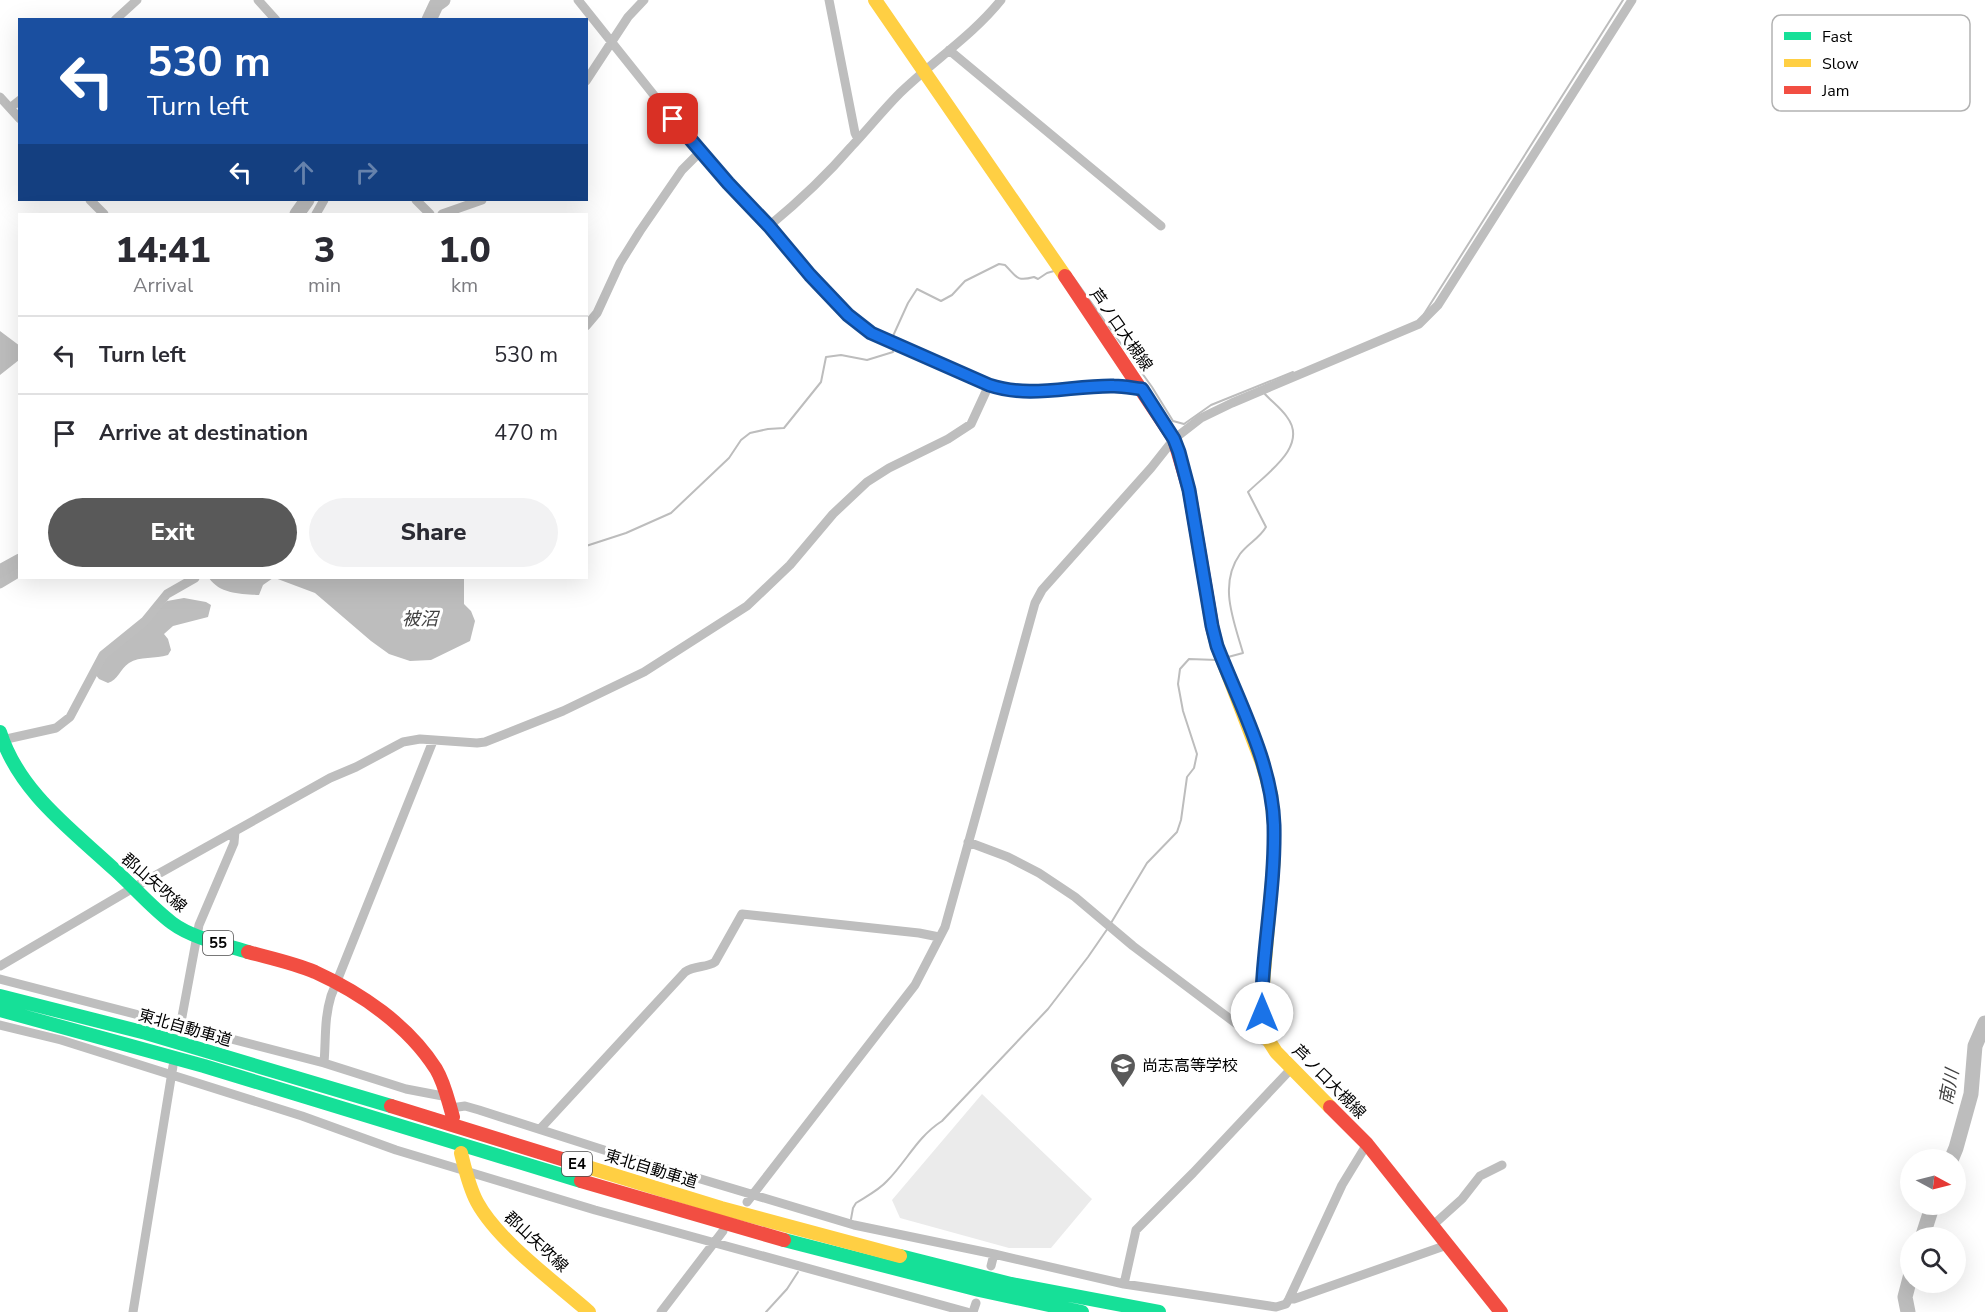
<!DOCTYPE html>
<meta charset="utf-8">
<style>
:root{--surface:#fff;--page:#f2f2f3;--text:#2b2b33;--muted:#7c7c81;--line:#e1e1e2;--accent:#595959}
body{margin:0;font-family:"Nunito Sans","Noto Sans JP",sans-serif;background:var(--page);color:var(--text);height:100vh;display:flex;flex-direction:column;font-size:22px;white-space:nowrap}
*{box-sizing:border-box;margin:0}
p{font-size:20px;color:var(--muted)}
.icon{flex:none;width:33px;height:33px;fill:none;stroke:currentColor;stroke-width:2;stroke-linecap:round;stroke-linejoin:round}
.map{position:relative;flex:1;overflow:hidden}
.side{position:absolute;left:18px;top:213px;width:570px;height:366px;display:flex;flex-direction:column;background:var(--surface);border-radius:0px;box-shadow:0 6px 24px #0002}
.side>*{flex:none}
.banner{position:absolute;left:18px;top:18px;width:570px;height:183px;border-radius:0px;box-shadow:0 6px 24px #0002;background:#1a4fa0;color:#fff;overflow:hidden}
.needle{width:39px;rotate:97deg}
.buttons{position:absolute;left:1900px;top:1149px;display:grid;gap:12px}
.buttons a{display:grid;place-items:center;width:66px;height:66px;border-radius:50%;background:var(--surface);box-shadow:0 6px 24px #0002;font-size:30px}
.pin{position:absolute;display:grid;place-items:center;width:51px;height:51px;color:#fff;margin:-26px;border-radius:12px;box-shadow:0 3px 9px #0006}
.me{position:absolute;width:66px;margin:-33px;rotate:0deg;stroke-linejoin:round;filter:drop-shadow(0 0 4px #0008)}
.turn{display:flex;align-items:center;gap:21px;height:126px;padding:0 30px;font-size:27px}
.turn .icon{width:78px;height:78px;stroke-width:2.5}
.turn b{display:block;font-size:42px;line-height:51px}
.lanes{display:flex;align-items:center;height:57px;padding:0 30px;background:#0003;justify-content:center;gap:30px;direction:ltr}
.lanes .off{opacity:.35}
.eta{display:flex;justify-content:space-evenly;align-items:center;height:102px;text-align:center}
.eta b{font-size:36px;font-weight:800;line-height:42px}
.cta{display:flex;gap:12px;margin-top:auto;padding:12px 30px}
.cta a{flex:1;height:69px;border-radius:36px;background:var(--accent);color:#fff;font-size:24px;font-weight:800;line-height:69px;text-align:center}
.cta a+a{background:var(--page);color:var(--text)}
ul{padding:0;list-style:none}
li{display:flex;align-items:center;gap:18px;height:78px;padding:0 30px;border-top:2px solid var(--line)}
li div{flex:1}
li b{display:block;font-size:22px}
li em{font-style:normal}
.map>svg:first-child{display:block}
.green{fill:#ebebeb}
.water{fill:#bdbdbd}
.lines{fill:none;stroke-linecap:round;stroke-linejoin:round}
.stream{stroke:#bdbdbd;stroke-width:2}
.river{stroke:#bdbdbd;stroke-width:15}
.street{stroke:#bebebe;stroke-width:9}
.fast{stroke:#16e098;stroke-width:14}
.slow{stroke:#ffcf43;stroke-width:14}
.jam{stroke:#f24e42;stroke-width:14}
.route-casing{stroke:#114b97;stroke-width:15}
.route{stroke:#1a73e8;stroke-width:10}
.labels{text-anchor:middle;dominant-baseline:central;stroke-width:6;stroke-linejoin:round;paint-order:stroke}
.shield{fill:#fff;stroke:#4c4c4c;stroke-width:1.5}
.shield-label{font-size:15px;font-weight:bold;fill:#000}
.street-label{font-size:16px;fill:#000;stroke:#fff}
.poi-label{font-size:16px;fill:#000;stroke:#fff;text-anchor:start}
.water-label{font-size:18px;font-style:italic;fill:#424242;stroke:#fff}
.key{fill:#fff;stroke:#b2b2b2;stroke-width:1.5}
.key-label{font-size:16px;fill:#000}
</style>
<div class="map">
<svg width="1985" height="1312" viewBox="0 0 1985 1312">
<rect width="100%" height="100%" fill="#fff"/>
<path class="green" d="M982,1094L1092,1199L1051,1248H1009L900,1218L892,1200Z"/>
<path class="water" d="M0,331L20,346L19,360L0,375Z
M209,578H273L263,585L259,595C240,594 220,594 209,578Z
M275,578H464V604L471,611L475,621L470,641L431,660L410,661L389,654L371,641L315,593Z
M184,598L206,602L211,605L208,617L173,626L164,634L168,639L171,650L168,655C155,659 140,656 129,663C120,669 118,680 108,683L99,679L95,674L100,663L167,601Z"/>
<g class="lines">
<path class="stream" d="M1073,277L1152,387L1173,421L1184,424L1211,405L1293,372
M1424,314L1623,0
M893,340V336L908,303L917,289L941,301L952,295L965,281L999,264L1005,265C1017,277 1016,282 1034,277L1038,279L1047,273L1054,271
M586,546L626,533L671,513L729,458L741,440L750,433L768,429L784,428L821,382L826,357L841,355L867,360L893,352V346
M1228,657L1243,653C1234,621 1218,585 1240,554C1248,543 1259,539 1266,527L1248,492C1267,473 1309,446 1287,417C1281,408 1271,401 1264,393
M1111,923L1147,863L1177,832L1181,820L1187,777L1194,768L1197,754L1183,711L1178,684L1180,669L1189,659L1217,660
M851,1219L853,1208L856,1203C867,1196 879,1190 887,1181C907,1161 917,1137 942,1121L1048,1009L1088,957L1108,928
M766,1312L787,1289L798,1272"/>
<path class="river" d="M429,20L436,5L443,0
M297,214L307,200
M0,572L20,561
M1951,1160L1956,1148L1971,1094L1975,1046L1985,1023
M1922,1238L1933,1204
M1908,1312L1905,1297L1911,1274"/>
<path class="street" d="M258,0L276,20
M578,0L673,119L728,183L769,226L810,275L848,315L871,333L989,385C1031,400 1072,385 1114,386C1123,386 1133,388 1142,389
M829,0L855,133L858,139
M115,20L137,0
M949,50L1161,226
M586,81L628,17L644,0
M0,97L20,119
M10,108L20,100
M90,200L104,214
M416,200L430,214
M316,214L324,200
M442,214L482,200
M769,226C798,202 826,176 851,147C868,129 883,110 900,93C933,61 973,35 1001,0
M586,326L597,313L620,263L640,231L682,170L701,151
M0,584L20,572
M2,740L56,728L70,717L103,655L145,621L167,594L195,578
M968,842L1008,857L1039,873L1075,897L1133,946L1250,1034L1264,1041H1269
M0,966L133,888L330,778L356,767L403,742L420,739L477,743L485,742L563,711L644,672L747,606L790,565L833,514L867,482L889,468L948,439L971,424L989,385
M0,979L324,1063L406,1089L448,1097
M0,1025L61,1040L302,1116L396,1150L595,1210L967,1312
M179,1033L199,925L234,843L235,831
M324,1063C326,1039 324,1019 331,996L433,741
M451,1108L465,1106L479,1110L604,1150L854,1225L994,1254L1124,1284L1276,1307L1286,1304L1289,1299L1342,1185L1367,1144
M540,1129L685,972C695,965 707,968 715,962L742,914L919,933L939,937
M747,1202L915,985L945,927L1035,603L1042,590L1151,468L1174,439L1201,418L1232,403L1419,324L1438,305L1632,0
M1432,1226L1462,1199L1480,1176L1502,1165
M991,1266L994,1254
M1124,1284L1136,1230L1193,1173L1291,1069
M1289,1299H1294L1447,1245
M133,1312L173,1066
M661,1312L723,1231
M973,1312L976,1303"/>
<path class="fast" d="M0,732C19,792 71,829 115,870C134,887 152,908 172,923C192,938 225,945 248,952
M0,996L146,1033L391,1106
M0,1010L204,1066L581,1181
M784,1240L979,1290L1082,1312
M900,1256L1011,1284L1159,1312"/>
<path class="slow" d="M875,0L1065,276
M1213,631L1217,646L1262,763L1271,794L1274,824V858L1262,996L1263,1023L1269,1041L1276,1052L1330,1107
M461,1153C465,1169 469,1187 477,1202C498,1241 555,1282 589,1312
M581,1165L721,1208L900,1256"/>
<path class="jam" d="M1065,276L1174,439L1189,490L1213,631
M248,952C270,958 294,963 315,972C361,993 408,1025 436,1069C445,1084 448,1101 453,1117
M391,1106L581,1165
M1330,1107L1367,1144L1501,1312
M581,1181L784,1240"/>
</g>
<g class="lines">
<defs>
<path id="route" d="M673,119L728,183L769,226L810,275L848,315L871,333L989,385C1031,399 1072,385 1114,386C1123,386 1133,388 1142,389L1174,439L1179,452L1189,490L1212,626L1217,646C1239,703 1272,763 1274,825C1275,868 1269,911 1265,953C1263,973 1261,993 1262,1013"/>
</defs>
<use href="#route" class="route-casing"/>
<use href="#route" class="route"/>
</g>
<defs>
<symbol id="school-pin" viewBox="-11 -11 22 30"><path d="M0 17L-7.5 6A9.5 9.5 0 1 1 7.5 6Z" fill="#595959" stroke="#fff"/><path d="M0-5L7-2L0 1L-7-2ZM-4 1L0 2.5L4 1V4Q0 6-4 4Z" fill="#fff"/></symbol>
</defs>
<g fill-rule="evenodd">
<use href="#school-pin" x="1108" y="1051" width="30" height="40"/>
</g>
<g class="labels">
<g class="shield">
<rect x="203" y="931" width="30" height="24" rx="4.5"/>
<rect x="562" y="1152" width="30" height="24" rx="4.5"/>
</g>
<g class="shield-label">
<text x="218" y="943">55</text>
<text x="577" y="1164">E4</text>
</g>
<g class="street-label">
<text transform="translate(1121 330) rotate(55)">芦ノ口大槻線</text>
<text transform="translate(154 883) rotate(41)">郡山矢吹線</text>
<text transform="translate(185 1028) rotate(16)">東北自動車道</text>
<text transform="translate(1329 1082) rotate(45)">芦ノ口大槻線</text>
<text transform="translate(651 1169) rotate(17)">東北自動車道</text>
<text transform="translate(536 1242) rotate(43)">郡山矢吹線</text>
</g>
<g class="poi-label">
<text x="1142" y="1066">尚志高等学校</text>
</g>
<g class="water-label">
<text x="420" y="619">被沼</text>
<text transform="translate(1949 1087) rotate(-79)">南川</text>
</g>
</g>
<rect x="1772" y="15" width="198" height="96" rx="9" class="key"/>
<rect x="1784" y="32" width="27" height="8" fill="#16e098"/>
<rect x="1784" y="59" width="27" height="8" fill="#ffcf43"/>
<rect x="1784" y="86" width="27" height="8" fill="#f24e42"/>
<g class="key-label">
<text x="1822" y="42">Fast</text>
<text x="1822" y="69">Slow</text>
<text x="1822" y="96">Jam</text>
</g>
</svg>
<div class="buttons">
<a><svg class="needle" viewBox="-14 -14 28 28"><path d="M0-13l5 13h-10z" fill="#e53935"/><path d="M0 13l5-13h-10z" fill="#7c7c81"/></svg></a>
<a><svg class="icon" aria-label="search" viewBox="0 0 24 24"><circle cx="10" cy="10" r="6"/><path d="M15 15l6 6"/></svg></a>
</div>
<div class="pin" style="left:673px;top:119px;background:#d93025"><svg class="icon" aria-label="arrive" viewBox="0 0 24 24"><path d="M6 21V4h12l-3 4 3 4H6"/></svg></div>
<svg class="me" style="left:1262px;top:1013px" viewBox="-20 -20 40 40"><circle r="19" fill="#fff"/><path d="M0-13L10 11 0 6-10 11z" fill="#1a73e8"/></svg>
<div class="banner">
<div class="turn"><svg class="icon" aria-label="left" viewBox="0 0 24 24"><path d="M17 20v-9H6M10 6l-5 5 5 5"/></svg><div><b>530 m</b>Turn left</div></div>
<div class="lanes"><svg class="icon" aria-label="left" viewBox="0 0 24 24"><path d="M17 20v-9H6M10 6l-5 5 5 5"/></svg><svg class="icon off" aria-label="ahead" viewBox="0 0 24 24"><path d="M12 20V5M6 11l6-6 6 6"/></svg><svg class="icon off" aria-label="right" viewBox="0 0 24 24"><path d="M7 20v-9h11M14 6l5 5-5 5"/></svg></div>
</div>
<section class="side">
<div class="eta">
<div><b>14:41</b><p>Arrival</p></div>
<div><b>3</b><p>min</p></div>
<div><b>1.0</b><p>km</p></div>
</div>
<ul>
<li><svg class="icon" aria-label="left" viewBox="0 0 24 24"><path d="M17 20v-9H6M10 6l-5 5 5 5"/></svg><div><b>Turn left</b></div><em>530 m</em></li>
<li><svg class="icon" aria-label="arrive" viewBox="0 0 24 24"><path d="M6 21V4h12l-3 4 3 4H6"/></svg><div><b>Arrive at destination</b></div><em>470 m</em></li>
</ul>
<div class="cta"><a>Exit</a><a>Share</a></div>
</section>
</div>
